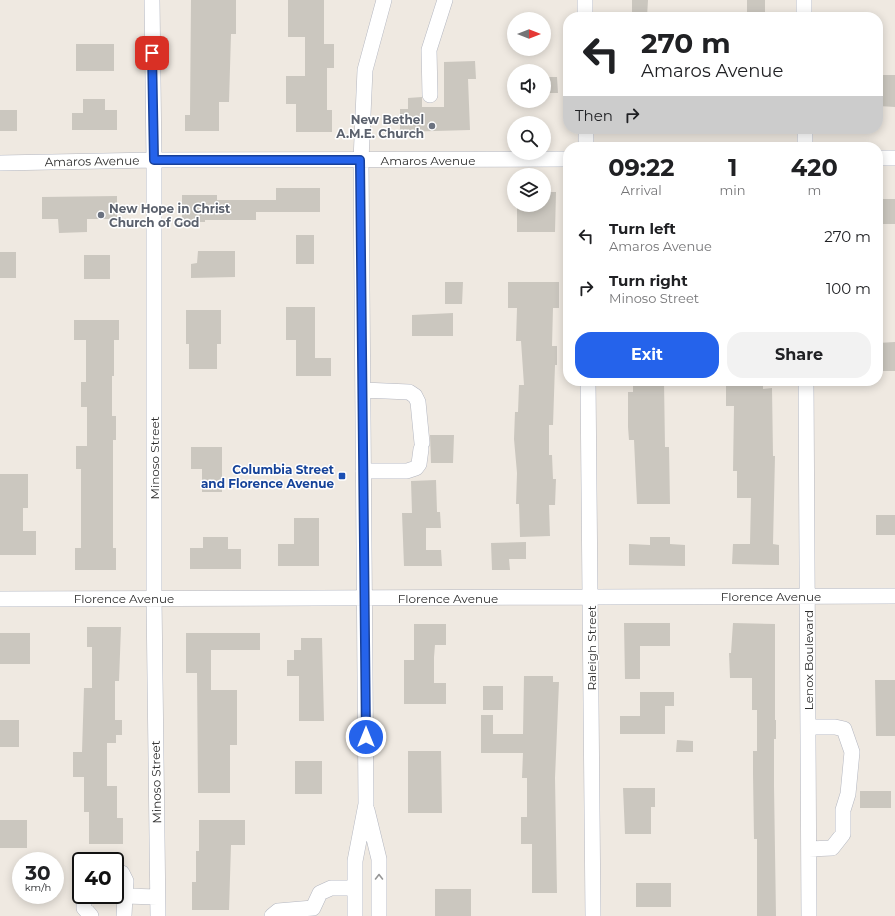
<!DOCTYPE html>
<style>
:root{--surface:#fff;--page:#f2f2f2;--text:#202124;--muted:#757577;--accent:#2563eb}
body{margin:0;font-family:Montserrat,sans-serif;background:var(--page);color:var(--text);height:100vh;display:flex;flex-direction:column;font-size:15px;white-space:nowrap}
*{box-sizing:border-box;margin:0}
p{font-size:13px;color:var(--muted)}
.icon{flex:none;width:22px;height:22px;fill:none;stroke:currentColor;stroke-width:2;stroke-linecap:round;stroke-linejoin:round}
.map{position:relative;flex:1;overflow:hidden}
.side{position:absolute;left:563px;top:142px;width:320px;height:244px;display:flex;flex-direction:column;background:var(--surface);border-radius:16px;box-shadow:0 2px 10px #0003}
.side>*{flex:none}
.guide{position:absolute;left:563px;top:12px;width:320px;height:122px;border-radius:16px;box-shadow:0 2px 10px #0003;background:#fff;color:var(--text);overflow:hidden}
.needle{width:26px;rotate:90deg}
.fabs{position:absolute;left:507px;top:12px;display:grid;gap:8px}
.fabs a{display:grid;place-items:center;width:44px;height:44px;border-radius:50%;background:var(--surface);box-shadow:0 2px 10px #0003;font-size:20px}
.speed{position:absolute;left:12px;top:852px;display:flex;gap:8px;font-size:20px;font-weight:700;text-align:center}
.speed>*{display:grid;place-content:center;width:52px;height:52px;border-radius:50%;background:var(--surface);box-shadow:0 2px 10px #0003;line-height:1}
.speed small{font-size:10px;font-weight:400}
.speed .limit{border:2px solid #111;border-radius:6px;background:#fff;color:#111}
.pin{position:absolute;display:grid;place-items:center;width:34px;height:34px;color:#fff;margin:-17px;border-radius:8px;box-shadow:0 2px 6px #0006}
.me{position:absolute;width:44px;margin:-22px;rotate:0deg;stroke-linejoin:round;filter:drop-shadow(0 0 3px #0008)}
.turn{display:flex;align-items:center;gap:14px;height:84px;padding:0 12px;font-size:18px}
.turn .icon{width:52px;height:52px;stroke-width:2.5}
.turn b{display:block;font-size:28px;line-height:34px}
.then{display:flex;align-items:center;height:38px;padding:0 12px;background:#0003;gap:8px;font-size:15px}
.eta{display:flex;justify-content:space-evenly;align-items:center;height:68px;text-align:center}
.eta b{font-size:24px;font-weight:700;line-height:28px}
.cta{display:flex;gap:8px;margin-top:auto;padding:8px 12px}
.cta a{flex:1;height:46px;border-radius:16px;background:var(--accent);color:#fff;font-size:16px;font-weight:700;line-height:46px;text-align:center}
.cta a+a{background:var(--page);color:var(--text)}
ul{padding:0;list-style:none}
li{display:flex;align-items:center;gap:12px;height:52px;padding:0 12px}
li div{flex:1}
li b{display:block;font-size:15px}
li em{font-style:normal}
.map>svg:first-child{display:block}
.building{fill:#cbc7bf}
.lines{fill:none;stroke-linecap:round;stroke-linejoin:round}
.minor-casing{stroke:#b4b7c1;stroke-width:16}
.minor{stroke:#fff;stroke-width:15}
.oneway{stroke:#969696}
.route-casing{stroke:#184099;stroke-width:10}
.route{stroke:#2563eb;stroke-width:7}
.worship-dot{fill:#6b7280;stroke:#fff;stroke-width:1.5}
.transit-dot{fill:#1a4fb4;stroke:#fff;stroke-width:1.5}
.labels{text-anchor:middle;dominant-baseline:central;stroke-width:3;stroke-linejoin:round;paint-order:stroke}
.worship-label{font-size:12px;font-weight:bold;fill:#5b616d;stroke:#fff;text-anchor:end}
.street-label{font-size:12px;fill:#2e2e2e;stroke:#fff}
.transit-label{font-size:12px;font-weight:bold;fill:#164399;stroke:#fff;text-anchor:end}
</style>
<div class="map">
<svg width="895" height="916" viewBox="0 0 895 916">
<rect width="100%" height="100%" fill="#efe9e1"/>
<path class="building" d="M191,0H236V34H231L229,102H219V131H185V115H190Z
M288,0H324V44H334V68H327V110H332V132H296V104H286V76H305V37H288Z
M632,0H648L647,17H632Z
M747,0H765V17H747Z
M76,44H114V71H76Z
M475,61L476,79H468L470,130L400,132V109H408V98L422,97V107H444V62Z
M880,75H895V107L879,106Z
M544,77H557L558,93H544Z
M83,99H105V110H117V130H72V113H83Z
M0,110H17V131H0Z
M276,188H320V212H256V220H205V222H182V195H217V200H276Z
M544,192H556L555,232H517V205H544Z
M117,196V219H87V232L59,233L58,219H42V197Z
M878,199H895V224H878Z
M296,235H314V264H296Z
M198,251H235V277L191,278V264L197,263Z
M0,252H16V278H0Z
M84,255H110V279H84Z
M445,282H463L462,304H445Z
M508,282H559V308H553L552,346H557V365H555L553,425H549V455H552L553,479H556L555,505H549L550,536L520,537L519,504H516L517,473L514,439L515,412H518L519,385H524L521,341H516L517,308H508Z
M286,307H315V358H331V376H296V340H286Z
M186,310H221V344H217V369H189V344H186Z
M453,313V336H412V315Z
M74,320H119V340H114V376H112V416H116V440H113V548H116V570H75V548H81V469H76V446H87V407H81V382H86V340H74Z
M895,342V371H878V343Z
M633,381H664L665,447H669L670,504H637L634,440H629L628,427V392H633Z
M726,381H763V389L772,388L773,456H775L773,544L779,545V565L732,564L733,544H750L751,498H737V471H733L734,406H726Z
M430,435H454L453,463H431Z
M191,447H222V492H202V469H191Z
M0,474H28V508H23V531H36V555H0Z
M436,480L437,512H440L441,528H426V550H441L442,566H404L402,513H412L411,481Z
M876,515H895V535H876Z
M294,518H319V566H278V544H294Z
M203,537H228V549H241V569H190V548H203Z
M650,537H670V544L685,545V566L629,565V544L650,545Z
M526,542V559H509L510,570H492L491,543Z
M624,623H670V646H640V679H625Z
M733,623L775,624V720H776V739H774V786L776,916H757V839H754L753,774V751H757V710H752V678H730L729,653H731Z
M414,624H446V645H435L434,657V683H446V704H404V660H414Z
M87,627H121L119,681H115V720H122V735H116V743H107V786H117V818H123V844H89V812H84V777H73V752H82L84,688H92V647H87Z
M0,633H30V664H0Z
M186,633H260V650H211V690H237V745H230V793H198L197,673H186Z
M301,638H322L324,721H299V676H287V660H294V650H301Z
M524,676H553V682H559L555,778L557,893H532V844H521V817H527V778H522L523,753H481V715H493V734H523Z
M875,680H895V736H876Z
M483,686H503V710H483Z
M640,692H674V706H665V734H620V716H640Z
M0,720H19V747H0Z
M677,740L693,741V752H676Z
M408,751H441L442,813H408Z
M295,761H322V794H295Z
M623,788H655V807H651V834H625Z
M860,791H891V808H860Z
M0,820H27V848H0Z
M199,820H245V845H231L229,910H192V882H196V851H199Z
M636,883H671V907H636Z
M435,889H471V916H435Z"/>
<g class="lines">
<defs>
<path id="minor" d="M152,0L154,160V598L158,916
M585,0V17
M804,0V17
M430,95L429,50L445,0
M586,129V147
M805,129V147
M878,158H895
M0,163L154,160L568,159
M588,381L593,916
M806,381L809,916
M363,390L409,392L415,396L418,402L422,443
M363,471H407L416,468L419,464L421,449
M0,599L895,596
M809,727H835L844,729L852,752L848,794L843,810V834L832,848L809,849
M367,810L379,859V916
M115,871L122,873L126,881L125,896
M84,895V908L91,916
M124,916L125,896L157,897
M272,916L278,911L313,908L320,893L331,888H355
M355,916V861L366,804L361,160L365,70L384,0"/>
</defs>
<use href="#minor" class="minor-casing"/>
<use href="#minor" class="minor"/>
</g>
<defs><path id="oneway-chevron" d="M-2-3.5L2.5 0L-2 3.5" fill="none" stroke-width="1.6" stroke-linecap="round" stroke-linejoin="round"/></defs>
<use class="oneway" href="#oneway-chevron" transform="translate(379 877) rotate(-90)"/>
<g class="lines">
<defs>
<path id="route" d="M152,53L154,160H360L366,737"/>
</defs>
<use href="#route" class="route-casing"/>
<use href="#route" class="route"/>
</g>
<g class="worship-dot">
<circle cx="432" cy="126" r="4"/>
<circle cx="101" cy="215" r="4"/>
</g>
<rect class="transit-dot" x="338" y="472" width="8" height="8" rx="2"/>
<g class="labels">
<g class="worship-label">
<text x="424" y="119">New Bethel<tspan x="424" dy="14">A.M.E. Church</tspan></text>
<text x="109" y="208" text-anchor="start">New Hope in Christ<tspan x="109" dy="14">Church of God</tspan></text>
</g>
<g class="street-label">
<text x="428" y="160">Amaros Avenue</text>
<text transform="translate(92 161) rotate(-1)">Amaros Avenue</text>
<text transform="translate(154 458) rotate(-90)">Minoso Street</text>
<text x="771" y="596">Florence Avenue</text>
<text x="124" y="598">Florence Avenue</text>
<text x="448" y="598">Florence Avenue</text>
<text transform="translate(591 648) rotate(-90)">Raleigh Street</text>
<text transform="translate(808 660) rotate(-90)">Lenox Boulevard</text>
<text transform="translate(156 782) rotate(-91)">Minoso Street</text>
</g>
<g class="transit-label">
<text x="334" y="469">Columbia Street<tspan x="334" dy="14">and Florence Avenue</tspan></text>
</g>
</g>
</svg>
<div class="fabs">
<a><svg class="needle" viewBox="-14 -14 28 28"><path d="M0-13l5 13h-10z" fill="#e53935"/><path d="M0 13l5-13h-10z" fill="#757577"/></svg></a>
<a><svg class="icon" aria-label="sound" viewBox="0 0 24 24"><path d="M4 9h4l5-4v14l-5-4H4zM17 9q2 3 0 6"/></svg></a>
<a><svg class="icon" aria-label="search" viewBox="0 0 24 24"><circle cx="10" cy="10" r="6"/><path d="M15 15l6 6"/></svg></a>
<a><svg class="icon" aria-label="layers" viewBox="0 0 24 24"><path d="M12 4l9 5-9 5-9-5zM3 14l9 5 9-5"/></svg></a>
</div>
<div class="speed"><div>30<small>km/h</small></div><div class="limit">40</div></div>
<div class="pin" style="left:152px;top:53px;background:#d93025"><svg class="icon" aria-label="arrive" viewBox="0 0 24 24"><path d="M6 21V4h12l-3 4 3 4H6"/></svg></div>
<svg class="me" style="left:366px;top:737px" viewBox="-20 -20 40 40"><circle r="17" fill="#2563eb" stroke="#fff" stroke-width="3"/><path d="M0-11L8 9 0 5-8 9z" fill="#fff"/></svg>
<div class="guide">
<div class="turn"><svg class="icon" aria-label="left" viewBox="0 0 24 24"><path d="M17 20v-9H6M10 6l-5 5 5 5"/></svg><div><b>270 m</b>Amaros Avenue</div></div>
<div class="then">Then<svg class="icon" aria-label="right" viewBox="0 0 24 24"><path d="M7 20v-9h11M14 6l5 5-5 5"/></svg></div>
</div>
<section class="side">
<div class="eta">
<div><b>09:22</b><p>Arrival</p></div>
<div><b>1</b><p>min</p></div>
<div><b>420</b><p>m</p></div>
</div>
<ul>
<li><svg class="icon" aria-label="left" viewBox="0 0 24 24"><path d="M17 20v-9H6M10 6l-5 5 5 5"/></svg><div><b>Turn left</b><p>Amaros Avenue</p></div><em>270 m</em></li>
<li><svg class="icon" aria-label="right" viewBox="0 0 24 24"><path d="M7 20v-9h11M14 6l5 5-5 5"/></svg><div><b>Turn right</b><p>Minoso Street</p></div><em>100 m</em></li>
</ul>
<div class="cta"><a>Exit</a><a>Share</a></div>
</section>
</div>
